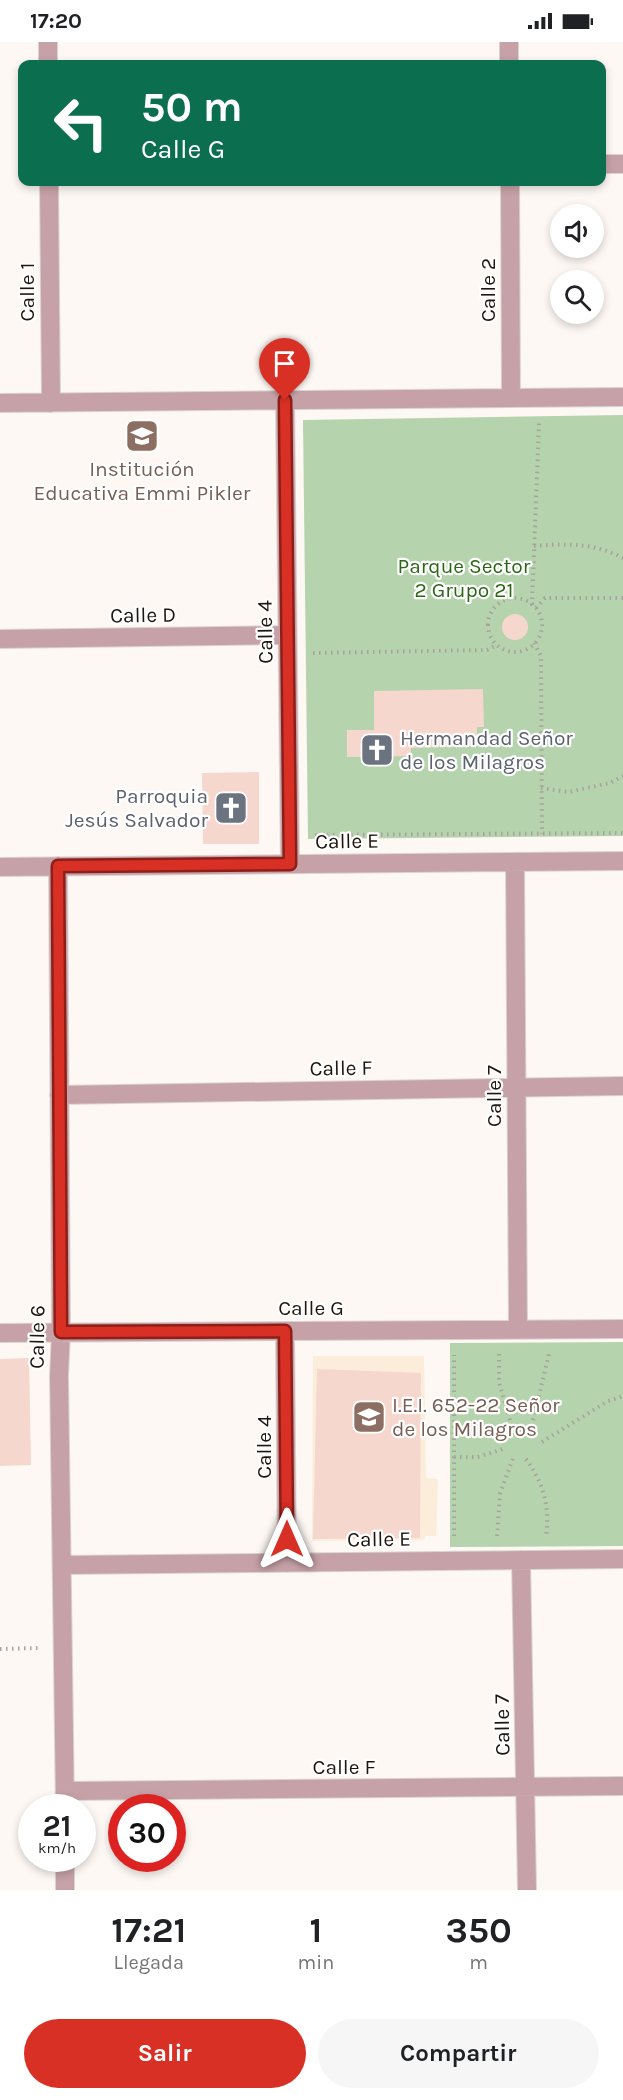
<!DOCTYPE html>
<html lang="es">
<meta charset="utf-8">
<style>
:root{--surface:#fff;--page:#f6f6f6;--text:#202124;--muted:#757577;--accent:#d93025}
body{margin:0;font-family:Karla,sans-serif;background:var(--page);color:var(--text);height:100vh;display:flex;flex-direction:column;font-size:22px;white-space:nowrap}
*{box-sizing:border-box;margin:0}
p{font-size:20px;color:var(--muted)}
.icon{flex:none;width:33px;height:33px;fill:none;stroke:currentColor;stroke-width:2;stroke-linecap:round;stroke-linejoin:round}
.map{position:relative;height:1848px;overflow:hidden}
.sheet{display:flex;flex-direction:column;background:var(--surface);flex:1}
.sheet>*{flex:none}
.banner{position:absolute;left:18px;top:18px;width:588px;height:126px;border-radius:12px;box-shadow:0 3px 9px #0003;background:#0b6e4f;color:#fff;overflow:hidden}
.tools{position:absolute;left:550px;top:162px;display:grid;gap:12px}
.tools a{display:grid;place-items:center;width:54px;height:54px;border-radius:50%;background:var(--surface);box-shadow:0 3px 9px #0003;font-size:30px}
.speed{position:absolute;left:18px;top:1752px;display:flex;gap:12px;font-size:30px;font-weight:700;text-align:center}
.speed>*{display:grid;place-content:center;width:78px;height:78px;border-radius:50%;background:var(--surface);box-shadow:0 3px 9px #0003;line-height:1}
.speed small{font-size:15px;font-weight:400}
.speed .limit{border:9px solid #d22;background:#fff;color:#111}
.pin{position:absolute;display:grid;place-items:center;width:51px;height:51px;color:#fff;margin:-62px -26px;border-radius:50% 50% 50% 0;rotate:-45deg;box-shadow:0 0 6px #0007}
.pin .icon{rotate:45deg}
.me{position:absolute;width:66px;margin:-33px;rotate:0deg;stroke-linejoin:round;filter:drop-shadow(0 0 4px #0008)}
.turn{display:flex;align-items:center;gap:21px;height:126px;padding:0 24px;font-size:27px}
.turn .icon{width:78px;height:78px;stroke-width:2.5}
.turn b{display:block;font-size:42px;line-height:51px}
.eta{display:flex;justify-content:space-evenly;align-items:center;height:102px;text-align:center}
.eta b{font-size:36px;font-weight:700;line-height:42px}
.action{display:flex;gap:12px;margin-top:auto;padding:12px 24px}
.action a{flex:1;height:69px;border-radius:36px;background:var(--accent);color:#fff;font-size:24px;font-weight:700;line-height:69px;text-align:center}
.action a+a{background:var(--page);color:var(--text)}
.status{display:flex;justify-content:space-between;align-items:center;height:42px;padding:0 30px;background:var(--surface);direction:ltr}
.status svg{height:16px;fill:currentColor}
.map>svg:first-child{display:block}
.education{fill:#fcecda}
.green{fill:#b5d3ac}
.building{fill:#f6d7cd}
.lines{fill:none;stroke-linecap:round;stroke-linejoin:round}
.minor-casing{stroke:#d9d4d0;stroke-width:20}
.path{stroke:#a8a29d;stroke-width:4;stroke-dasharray:1.5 4.5;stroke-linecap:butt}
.minor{stroke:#c6a2a8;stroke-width:18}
.route-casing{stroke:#8d1f18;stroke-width:15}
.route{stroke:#d93025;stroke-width:10}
.labels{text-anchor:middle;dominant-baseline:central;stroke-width:4.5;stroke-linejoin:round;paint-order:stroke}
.street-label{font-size:21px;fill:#1f1610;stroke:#fff}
.education-label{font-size:21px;fill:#785e54;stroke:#fff}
.park-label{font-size:21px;fill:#2c6717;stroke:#fff}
.worship-label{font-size:21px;fill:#5b616d;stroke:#fff;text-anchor:start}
</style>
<div class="status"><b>17:20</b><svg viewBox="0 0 49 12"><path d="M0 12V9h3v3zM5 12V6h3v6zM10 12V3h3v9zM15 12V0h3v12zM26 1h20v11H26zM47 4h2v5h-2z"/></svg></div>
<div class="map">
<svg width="623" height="1848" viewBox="0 0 623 1848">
<rect width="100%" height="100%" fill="#fdf8f4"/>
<path class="education" d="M313,1314H424L426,1436L438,1437L436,1494H425L424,1498L312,1499Z"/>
<path class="green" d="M623,373V794L308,797L303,378Z
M623,1300V1504L450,1505V1301Z"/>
<path class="building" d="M502 585a13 13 0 1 1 26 0a13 13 0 1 1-26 0Z
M483,647L484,685H477V704L411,706V714L347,715V688H374V649Z
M259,730V802H203L202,731Z
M29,1316L31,1423L0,1424V1317Z
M317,1327L421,1331L420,1496L313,1497Z"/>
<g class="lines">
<defs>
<path id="minor" d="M48,0V22
M509,0V22
M602,122H623
M49,140L51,361
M510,140L511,356
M285,358L290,822
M0,361L623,355
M0,597L287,593
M515,820L518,1287
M58,824L61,1290L59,1334L65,1766
M0,825L623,819
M59,1053L623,1044
M285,1289L287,1521
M0,1291L623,1287
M521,1518L527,1848
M63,1523L623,1517
M65,1749L623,1744
M65,1816V1848"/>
</defs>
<use href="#minor" class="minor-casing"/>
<path class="path" d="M534,504C565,501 595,501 623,516
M488 583a27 27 0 1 1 54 0a27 27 0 1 1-54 0Z
M532,563L539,381
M536,566L545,556H623
M534,601L541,614L542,792
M313,611L487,608L497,603
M541,746L568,750L610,741L623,734
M315,793L623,791
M499,1312V1340L510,1378
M533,1378L549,1312
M542,1400L608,1359L623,1354
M454,1415H478L503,1407
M526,1417C544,1442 550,1464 546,1495
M454,1494V1313
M497,1494L500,1452L513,1416
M0,1607L38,1606"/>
<use href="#minor" class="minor"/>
</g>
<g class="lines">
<defs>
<path id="route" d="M285,358L290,822L58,824L61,1290L285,1289L287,1497"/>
</defs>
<use href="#route" class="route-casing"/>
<use href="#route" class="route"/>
</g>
<defs>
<symbol id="school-square" viewBox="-11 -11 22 22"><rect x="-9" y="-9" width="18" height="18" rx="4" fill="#8d6e63" stroke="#fff"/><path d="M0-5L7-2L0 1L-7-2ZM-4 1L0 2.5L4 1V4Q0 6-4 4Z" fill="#fff"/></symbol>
<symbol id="church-square" viewBox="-11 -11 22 22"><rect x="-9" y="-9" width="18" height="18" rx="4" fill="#6b7280" stroke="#fff"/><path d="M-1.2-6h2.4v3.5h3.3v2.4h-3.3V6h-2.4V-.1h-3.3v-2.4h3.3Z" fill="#fff"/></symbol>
</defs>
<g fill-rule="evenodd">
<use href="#school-square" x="123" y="375" width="38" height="38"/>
<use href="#church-square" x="358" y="689" width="38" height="38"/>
<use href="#church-square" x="212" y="747" width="38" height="38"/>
<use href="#school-square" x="350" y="1356" width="38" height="38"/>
</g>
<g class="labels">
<g class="street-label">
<text transform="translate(488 248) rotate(-90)">Calle 2</text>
<text transform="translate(27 250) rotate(-90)">Calle 1</text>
<text transform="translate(143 573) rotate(-1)">Calle D</text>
<text transform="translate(265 590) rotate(-91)">Calle 4</text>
<text transform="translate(347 799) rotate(-1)">Calle E</text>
<text transform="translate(341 1026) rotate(-1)">Calle F</text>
<text transform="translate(494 1054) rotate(-90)">Calle 7</text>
<text x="311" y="1266">Calle G</text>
<text transform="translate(37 1295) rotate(-89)">Calle 6</text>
<text transform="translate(264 1405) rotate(-90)">Calle 4</text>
<text transform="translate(379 1497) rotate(-1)">Calle E</text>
<text transform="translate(502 1683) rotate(-91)">Calle 7</text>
<text x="344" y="1725">Calle F</text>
</g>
<g class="education-label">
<text x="142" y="427">Institución<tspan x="142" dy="24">Educativa Emmi Pikler</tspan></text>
<text x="392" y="1363" text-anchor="start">I.E.I. 652-22 Señor<tspan x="392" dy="24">de los Milagros</tspan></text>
</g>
<g class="park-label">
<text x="464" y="524">Parque Sector<tspan x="464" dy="24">2 Grupo 21</tspan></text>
</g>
<g class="worship-label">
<text x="400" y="696">Hermandad Señor<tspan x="400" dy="24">de los Milagros</tspan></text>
<text x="208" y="754" text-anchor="end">Parroquia<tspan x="208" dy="24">Jesús Salvador</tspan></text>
</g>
</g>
</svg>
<div class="tools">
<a><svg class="icon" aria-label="sound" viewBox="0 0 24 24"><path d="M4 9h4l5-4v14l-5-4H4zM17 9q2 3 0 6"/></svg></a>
<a><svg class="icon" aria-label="search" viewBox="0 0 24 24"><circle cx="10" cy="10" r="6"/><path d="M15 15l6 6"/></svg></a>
</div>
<div class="speed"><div>21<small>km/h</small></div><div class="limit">30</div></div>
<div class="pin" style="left:285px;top:358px;background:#d93025"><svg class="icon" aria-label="arrive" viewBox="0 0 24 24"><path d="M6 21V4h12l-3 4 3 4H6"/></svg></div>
<svg class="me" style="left:287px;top:1497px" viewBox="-20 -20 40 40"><path d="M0-17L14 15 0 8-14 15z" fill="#d93025" stroke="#fff" stroke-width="4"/></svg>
<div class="banner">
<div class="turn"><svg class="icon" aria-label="left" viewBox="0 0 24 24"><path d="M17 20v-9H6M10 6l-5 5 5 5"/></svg><div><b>50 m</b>Calle G</div></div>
</div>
</div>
<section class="sheet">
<div class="eta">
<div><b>17:21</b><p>Llegada</p></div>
<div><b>1</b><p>min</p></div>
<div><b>350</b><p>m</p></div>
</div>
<div class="action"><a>Salir</a><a>Compartir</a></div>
</section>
